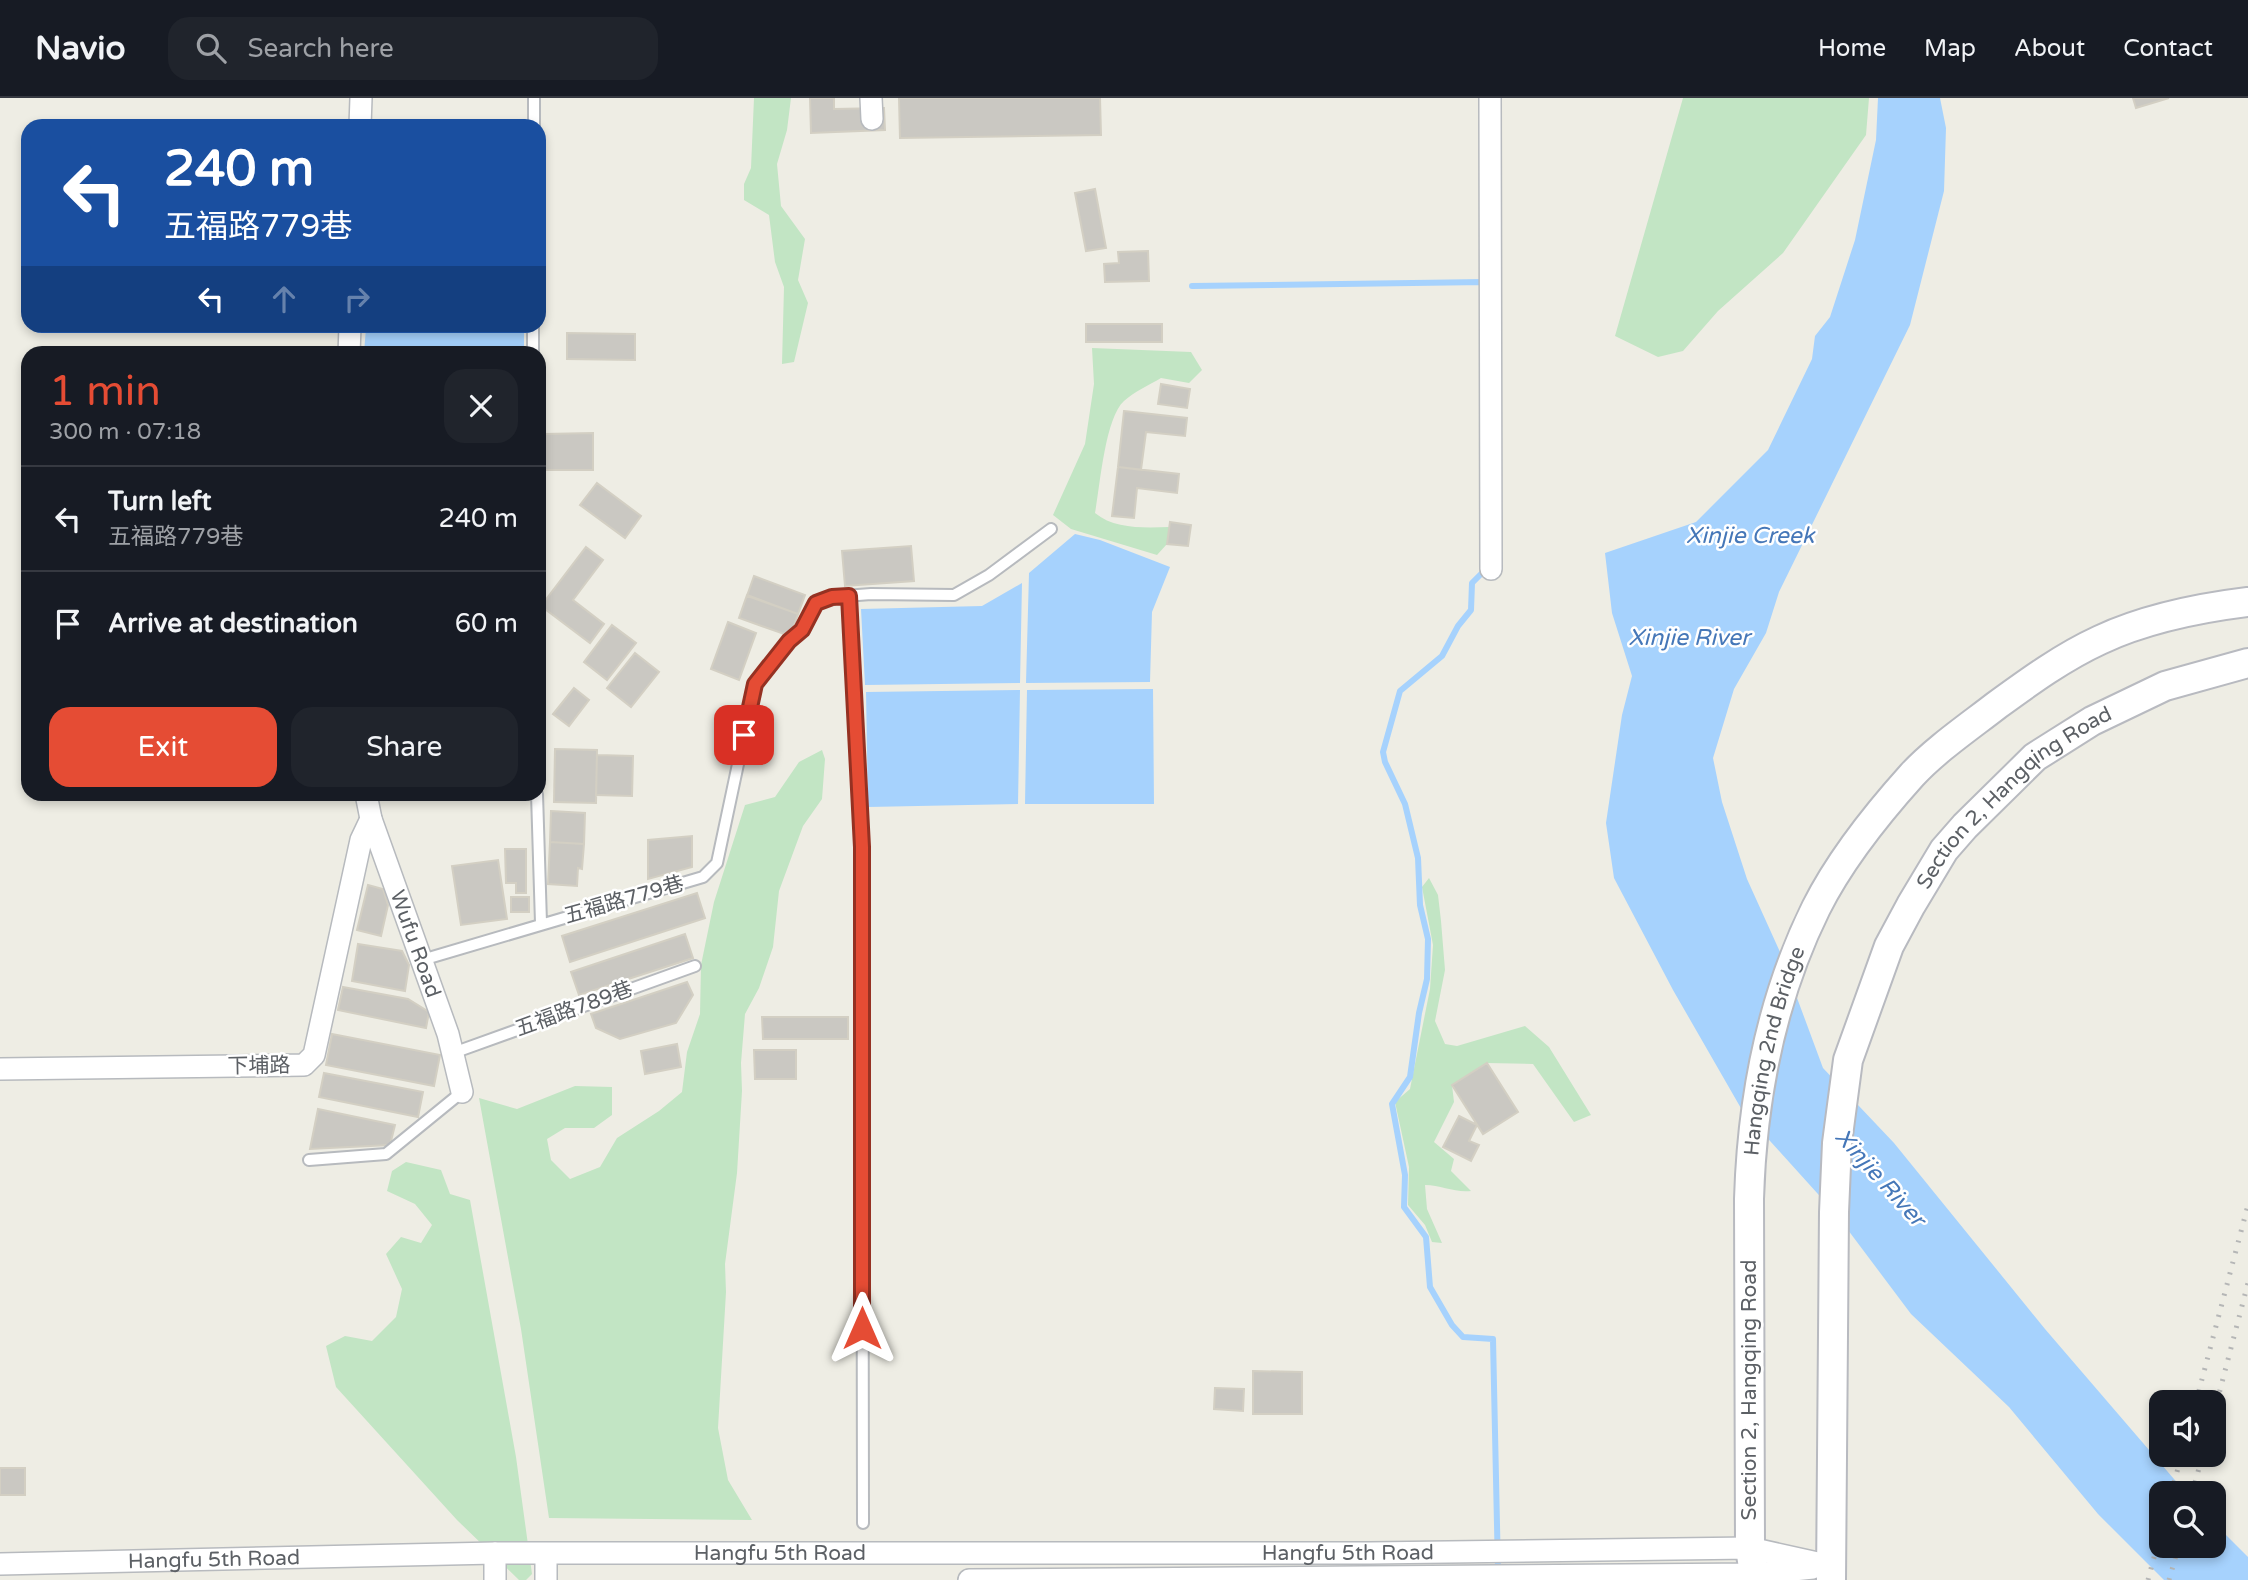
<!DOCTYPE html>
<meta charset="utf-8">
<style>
:root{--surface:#171b24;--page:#20242c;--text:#f1f3f6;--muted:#9ea1a6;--line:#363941;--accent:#e54c34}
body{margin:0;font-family:"Varela Round","Noto Sans TC",sans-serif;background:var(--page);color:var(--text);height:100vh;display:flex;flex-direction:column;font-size:26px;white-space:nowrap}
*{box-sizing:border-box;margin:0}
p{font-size:23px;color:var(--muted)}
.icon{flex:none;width:38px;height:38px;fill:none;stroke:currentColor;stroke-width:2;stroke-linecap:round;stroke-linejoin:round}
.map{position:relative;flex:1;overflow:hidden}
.panel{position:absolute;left:21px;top:248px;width:525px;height:455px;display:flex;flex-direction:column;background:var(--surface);border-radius:21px;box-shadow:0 4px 10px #0003}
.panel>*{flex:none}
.guide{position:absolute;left:21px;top:21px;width:525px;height:214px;border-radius:21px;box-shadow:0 4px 10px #0003;background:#1a4fa0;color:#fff;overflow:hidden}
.buttons{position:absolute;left:2149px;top:1292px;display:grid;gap:14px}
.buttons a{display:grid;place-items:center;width:77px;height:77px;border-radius:14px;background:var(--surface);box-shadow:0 4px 10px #0003;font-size:35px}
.pin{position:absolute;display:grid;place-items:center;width:60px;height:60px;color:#fff;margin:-30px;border-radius:14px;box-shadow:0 4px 10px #0006}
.me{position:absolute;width:77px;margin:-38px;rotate:0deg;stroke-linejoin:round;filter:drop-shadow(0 0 5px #0008)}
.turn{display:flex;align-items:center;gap:24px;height:147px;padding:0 28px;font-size:32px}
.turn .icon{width:91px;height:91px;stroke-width:2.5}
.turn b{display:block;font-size:49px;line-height:60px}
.lanes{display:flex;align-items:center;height:66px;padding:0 28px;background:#0003;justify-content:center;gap:35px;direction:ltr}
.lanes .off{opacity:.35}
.round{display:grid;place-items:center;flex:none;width:74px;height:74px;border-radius:21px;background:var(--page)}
.overview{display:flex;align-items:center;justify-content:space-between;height:119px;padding:0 28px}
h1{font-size:42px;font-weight:600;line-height:52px;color:var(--accent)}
.primary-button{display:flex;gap:14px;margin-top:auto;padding:14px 28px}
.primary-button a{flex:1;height:80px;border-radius:21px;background:var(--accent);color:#fff;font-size:28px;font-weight:600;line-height:80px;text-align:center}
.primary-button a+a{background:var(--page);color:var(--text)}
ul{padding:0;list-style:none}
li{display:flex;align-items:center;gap:21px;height:105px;padding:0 28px;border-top:2px solid var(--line)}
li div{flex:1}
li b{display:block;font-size:26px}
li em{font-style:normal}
header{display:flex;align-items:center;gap:42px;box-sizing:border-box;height:98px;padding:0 35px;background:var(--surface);border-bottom:2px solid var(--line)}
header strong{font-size:33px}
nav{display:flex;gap:38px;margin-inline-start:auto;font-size:24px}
.search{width:490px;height:63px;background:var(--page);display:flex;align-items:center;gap:18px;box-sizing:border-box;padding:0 24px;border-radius:21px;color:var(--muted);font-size:26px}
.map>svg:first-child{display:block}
.green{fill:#c2e5c4}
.water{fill:#a6d2fd}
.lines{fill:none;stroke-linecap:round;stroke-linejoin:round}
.stream{stroke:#a6d2fd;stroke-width:6}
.building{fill:#cac8c2;stroke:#d3cfc3;stroke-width:2}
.lane-casing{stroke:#b7babe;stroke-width:14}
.street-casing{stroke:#b7babe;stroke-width:24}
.secondary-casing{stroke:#b8bac0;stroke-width:32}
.lane{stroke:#fff;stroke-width:10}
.street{stroke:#fff;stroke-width:21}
.secondary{stroke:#fff;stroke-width:28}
.rail{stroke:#b5b6b6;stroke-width:5;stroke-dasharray:2 9;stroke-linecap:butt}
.route-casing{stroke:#953122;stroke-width:18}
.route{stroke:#e54c34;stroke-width:12}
.labels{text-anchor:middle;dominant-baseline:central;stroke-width:5;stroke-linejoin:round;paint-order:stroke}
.street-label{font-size:21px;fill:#5c6065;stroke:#fff}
.water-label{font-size:23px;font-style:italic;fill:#4577b8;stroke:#fff}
</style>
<header>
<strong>Navio</strong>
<div class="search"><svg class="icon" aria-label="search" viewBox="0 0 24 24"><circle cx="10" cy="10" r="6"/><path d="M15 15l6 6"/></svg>Search here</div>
<nav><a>Home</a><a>Map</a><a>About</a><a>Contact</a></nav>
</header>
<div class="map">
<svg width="2248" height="1482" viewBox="0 0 2248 1482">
<rect width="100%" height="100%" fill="#eeede4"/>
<path class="green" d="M754,0H791L787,32L777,66L781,108L805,141L798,182L808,205L794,264L782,266L784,189L775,164L769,117L744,102V86L751,70Z
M1683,0H1869L1866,37L1783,155L1718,213L1683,253L1658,259L1615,238Z
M1092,250L1191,254L1202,272L1189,285L1161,280C1149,287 1134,294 1124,303C1105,320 1100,388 1095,415C1114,431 1144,430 1169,429L1167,446L1157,457L1071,431L1053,417L1085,346L1094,286Z
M822,652L825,661L822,701L803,728L779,793L773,849L759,890L745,916L741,965L742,993L737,1075L725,1166L726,1194L718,1330L728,1382L752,1422L549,1420L521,1231L479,1000L517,1011L575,988L612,989V1017L594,1030H565L547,1041L551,1062L570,1081L600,1069L617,1040L659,1013L682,994L687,954L700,916L701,867L714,804L745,707L775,699L799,664Z
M1429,780L1438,797L1441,823L1445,872L1435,923L1445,946L1457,948L1525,928L1549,949L1591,1017L1574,1024L1533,966L1487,965L1452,987L1454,1004L1434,1044L1454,1061L1451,1073L1471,1093C1455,1095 1441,1087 1425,1087L1427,1111L1442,1145L1432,1144L1425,1127L1408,1107L1409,1069L1395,1004L1410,991L1430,891L1433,847L1422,789Z
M406,1064L441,1072L450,1096L470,1102L516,1359L532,1476L526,1482H519L457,1422L336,1289L326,1248L345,1238L372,1243L396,1219L402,1191L386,1156L401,1139L421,1145L432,1127L415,1106L387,1093L392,1073Z"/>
<path class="water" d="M1878,0H1940L1946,30L1944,93L1910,227L1779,494L1766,535L1734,591L1713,660L1722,704L1747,781L1780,854L1823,970L1894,1045L2045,1231L2186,1395H2161V1447H2214V1425L2248,1459V1482H2164L2098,1416L2009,1309L1911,1216L1836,1116L1742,1012L1673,892L1614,780L1606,725L1622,617L1632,578L1612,515L1605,455L1696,424L1768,352L1812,261L1815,238L1830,219L1855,142L1876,42Z
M524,228V255H364L366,230Z
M1075,436L1100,442L1170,469L1152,514L1150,584L1026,585L1029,475Z
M1022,485L1020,585L865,587L861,511L982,508Z
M1153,591L1154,706H1025L1027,592Z
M1020,592L1018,706L868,709L866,594Z"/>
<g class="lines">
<path class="stream" d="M1192,188L1484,184V188
M1485,472L1472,485L1471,512L1458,528L1442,558L1400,593L1383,654L1385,664L1405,706L1418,760L1420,807L1428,841L1427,881L1419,915L1410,979L1392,1006L1405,1077L1404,1109L1426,1139L1430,1189L1452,1227L1463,1239L1493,1241L1498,1473"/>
</g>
<path class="building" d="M810,0H834V11L884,10L885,32L811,35Z
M899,0H1100L1101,37L900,40Z
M2133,0H2169L2136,10Z
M1095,91L1106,150L1086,153L1075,95Z
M1148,153L1149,183L1105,184L1104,166L1119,165L1118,154Z
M1086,226H1162V244H1086Z
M567,235L635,236V262L567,261Z
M1161,286L1190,291L1187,310L1158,306Z
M1124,313L1187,320L1185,338L1146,334L1141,372L1118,369Z
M593,335V372H544V336Z
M1118,369L1179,376L1177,395L1137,390L1134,420L1112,418Z
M597,385L641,418L625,440L580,407Z
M1170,424L1191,427L1188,448L1167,446Z
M911,448L914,483L845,488L842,453Z
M586,449L603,462L573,502L604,526L590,545L541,508Z
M754,478L805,497L798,516L747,498Z
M747,497L798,516L790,538L739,520Z
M728,524L756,535L739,582L711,571Z
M612,527L636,545L607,582L584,564Z
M635,555L659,574L631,609L607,590Z
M574,590L589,602L569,628L553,616Z
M555,651L597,652L596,705L554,704Z
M597,657L633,658L632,698L596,697Z
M551,713L585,715L584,746L550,744Z
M692,738V769L648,781V742Z
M550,744L584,746L582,771L578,770L577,788L548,786Z
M505,751H526V795H516V785H506Z
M498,762L507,821L461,827L452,768Z
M368,787L383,791L388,807L381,838L357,832Z
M697,795L705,820L570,864L562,838Z
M511,799H529V814H511Z
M685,836L693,860L579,897L571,874Z
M358,846L402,853L409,867L405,893L352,883Z
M687,884L693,897L676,925L620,941L596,930L591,916Z
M343,889L408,901L429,914L426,930L338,912Z
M762,919H848V941H763Z
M332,936L440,957L434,988L326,967Z
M677,946L681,969L645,976L641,953Z
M754,952H796V981H755Z
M1487,965L1518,1014L1483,1036L1452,987Z
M324,975L423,994L418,1019L319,999Z
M318,1011L395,1027L390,1047L310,1051Z
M1459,1018L1477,1027L1469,1043L1479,1047L1471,1063L1443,1049Z
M1253,1273L1302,1274V1316H1253Z
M1215,1290L1244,1291L1243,1313L1214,1311Z
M0,1370H25V1397H0Z"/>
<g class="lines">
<defs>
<path id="lane" d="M534,28V0
M533,256V228
M849,498L862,749L863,1425
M537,696L541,825
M422,862L703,779L717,765L755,586L789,543L801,532L816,505L832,499L871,496L954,497L989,477L1051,431
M453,955L695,868
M309,1062L386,1056L462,994"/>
<g id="street">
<path d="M871,0L872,21"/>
<path d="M1490,0L1491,471"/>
<path d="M360,28L361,0"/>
<path d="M349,256L350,228"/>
<path id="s1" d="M366,696L371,721L448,936L462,994"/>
<path d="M0,971L304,967L314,957L361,742L371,721"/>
<path id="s2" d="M0,1466L495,1455H1370L1750,1450L1831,1468"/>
<path d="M495,1482V1455"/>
<path d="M546,1482V1456"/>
<path d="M969,1482L1755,1476L1813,1470"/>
</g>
<g id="secondary">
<path id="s3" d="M1755,1482L1750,1450L1749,1101C1752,1000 1771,901 1816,810C1840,762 1876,717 1912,677C1935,652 1970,628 1997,607C2030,583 2063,559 2100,542C2145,521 2199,510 2248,504"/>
<path id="s4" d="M1831,1482L1834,1114L1837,1045L1848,962L1889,848L1911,807L1944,752L1965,728L2035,659L2092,623L2165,588L2248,565"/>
</g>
</defs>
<use href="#lane" class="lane-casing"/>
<use href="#street" class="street-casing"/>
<use href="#secondary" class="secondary-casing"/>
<use href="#lane" class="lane"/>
<use href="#street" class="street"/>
<use href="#secondary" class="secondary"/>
<path class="rail" d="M2196,1304L2248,1107
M2214,1315L2248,1185
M2171,1395L2182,1356
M2192,1395L2203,1356
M2148,1482L2161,1433
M2169,1482L2179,1447"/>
</g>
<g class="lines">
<defs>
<path id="route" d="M744,637L755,586L789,543L802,532L816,505L832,499L849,498L862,749V1230"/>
</defs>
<use href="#route" class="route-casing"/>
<use href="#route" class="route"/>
</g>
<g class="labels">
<g class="street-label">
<text stroke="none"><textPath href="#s4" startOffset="840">Section 2, Hangqing Road</textPath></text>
<text transform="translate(624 802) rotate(-16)">五福路779巷</text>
<text stroke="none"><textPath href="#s1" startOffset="158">Wufu Road</textPath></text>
<text transform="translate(574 911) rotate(-20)">五福路789巷</text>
<text stroke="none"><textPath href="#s3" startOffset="532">Hangqing 2nd Bridge</textPath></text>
<text transform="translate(259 968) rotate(-1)">下埔路</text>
<text transform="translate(1749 1292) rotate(-90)">Section 2, Hangqing Road</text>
<text stroke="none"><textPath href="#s2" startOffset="1348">Hangfu 5th Road</textPath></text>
<text stroke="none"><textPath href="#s2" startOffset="780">Hangfu 5th Road</textPath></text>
<text stroke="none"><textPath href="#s2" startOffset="214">Hangfu 5th Road</textPath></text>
</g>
<g class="water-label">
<text x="1750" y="438">Xinjie Creek</text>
<text x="1689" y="540">Xinjie River</text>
<text transform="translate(1880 1080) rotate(48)">Xinjie River</text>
</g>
</g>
</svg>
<div class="buttons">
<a><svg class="icon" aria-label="sound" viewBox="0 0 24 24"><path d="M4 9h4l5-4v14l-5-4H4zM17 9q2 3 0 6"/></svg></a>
<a><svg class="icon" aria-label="search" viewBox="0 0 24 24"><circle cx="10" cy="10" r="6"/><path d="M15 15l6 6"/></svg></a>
</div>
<div class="pin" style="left:744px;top:637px;background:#d93025"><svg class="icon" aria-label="arrive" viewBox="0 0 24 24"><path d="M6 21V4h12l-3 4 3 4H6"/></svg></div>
<svg class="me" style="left:862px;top:1230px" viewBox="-20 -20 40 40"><path d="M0-17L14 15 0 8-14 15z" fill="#e54c34" stroke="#fff" stroke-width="4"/></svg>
<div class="guide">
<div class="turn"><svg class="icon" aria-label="left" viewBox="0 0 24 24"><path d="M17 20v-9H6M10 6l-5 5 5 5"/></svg><div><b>240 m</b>五福路779巷</div></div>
<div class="lanes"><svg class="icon" aria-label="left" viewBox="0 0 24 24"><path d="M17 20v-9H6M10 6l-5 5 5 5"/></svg><svg class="icon off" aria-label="ahead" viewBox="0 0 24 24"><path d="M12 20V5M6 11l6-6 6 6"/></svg><svg class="icon off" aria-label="right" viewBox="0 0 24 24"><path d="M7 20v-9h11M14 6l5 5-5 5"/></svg></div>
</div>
<section class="panel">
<div class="overview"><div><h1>1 min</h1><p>300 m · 07:18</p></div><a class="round"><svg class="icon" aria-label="close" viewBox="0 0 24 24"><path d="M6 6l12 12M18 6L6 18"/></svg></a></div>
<ul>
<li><svg class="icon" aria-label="left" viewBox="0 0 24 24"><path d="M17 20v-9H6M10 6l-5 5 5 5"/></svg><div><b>Turn left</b><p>五福路779巷</p></div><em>240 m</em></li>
<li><svg class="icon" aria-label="arrive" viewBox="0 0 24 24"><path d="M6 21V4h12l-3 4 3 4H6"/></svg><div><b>Arrive at destination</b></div><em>60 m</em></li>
</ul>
<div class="primary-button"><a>Exit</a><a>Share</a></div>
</section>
</div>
